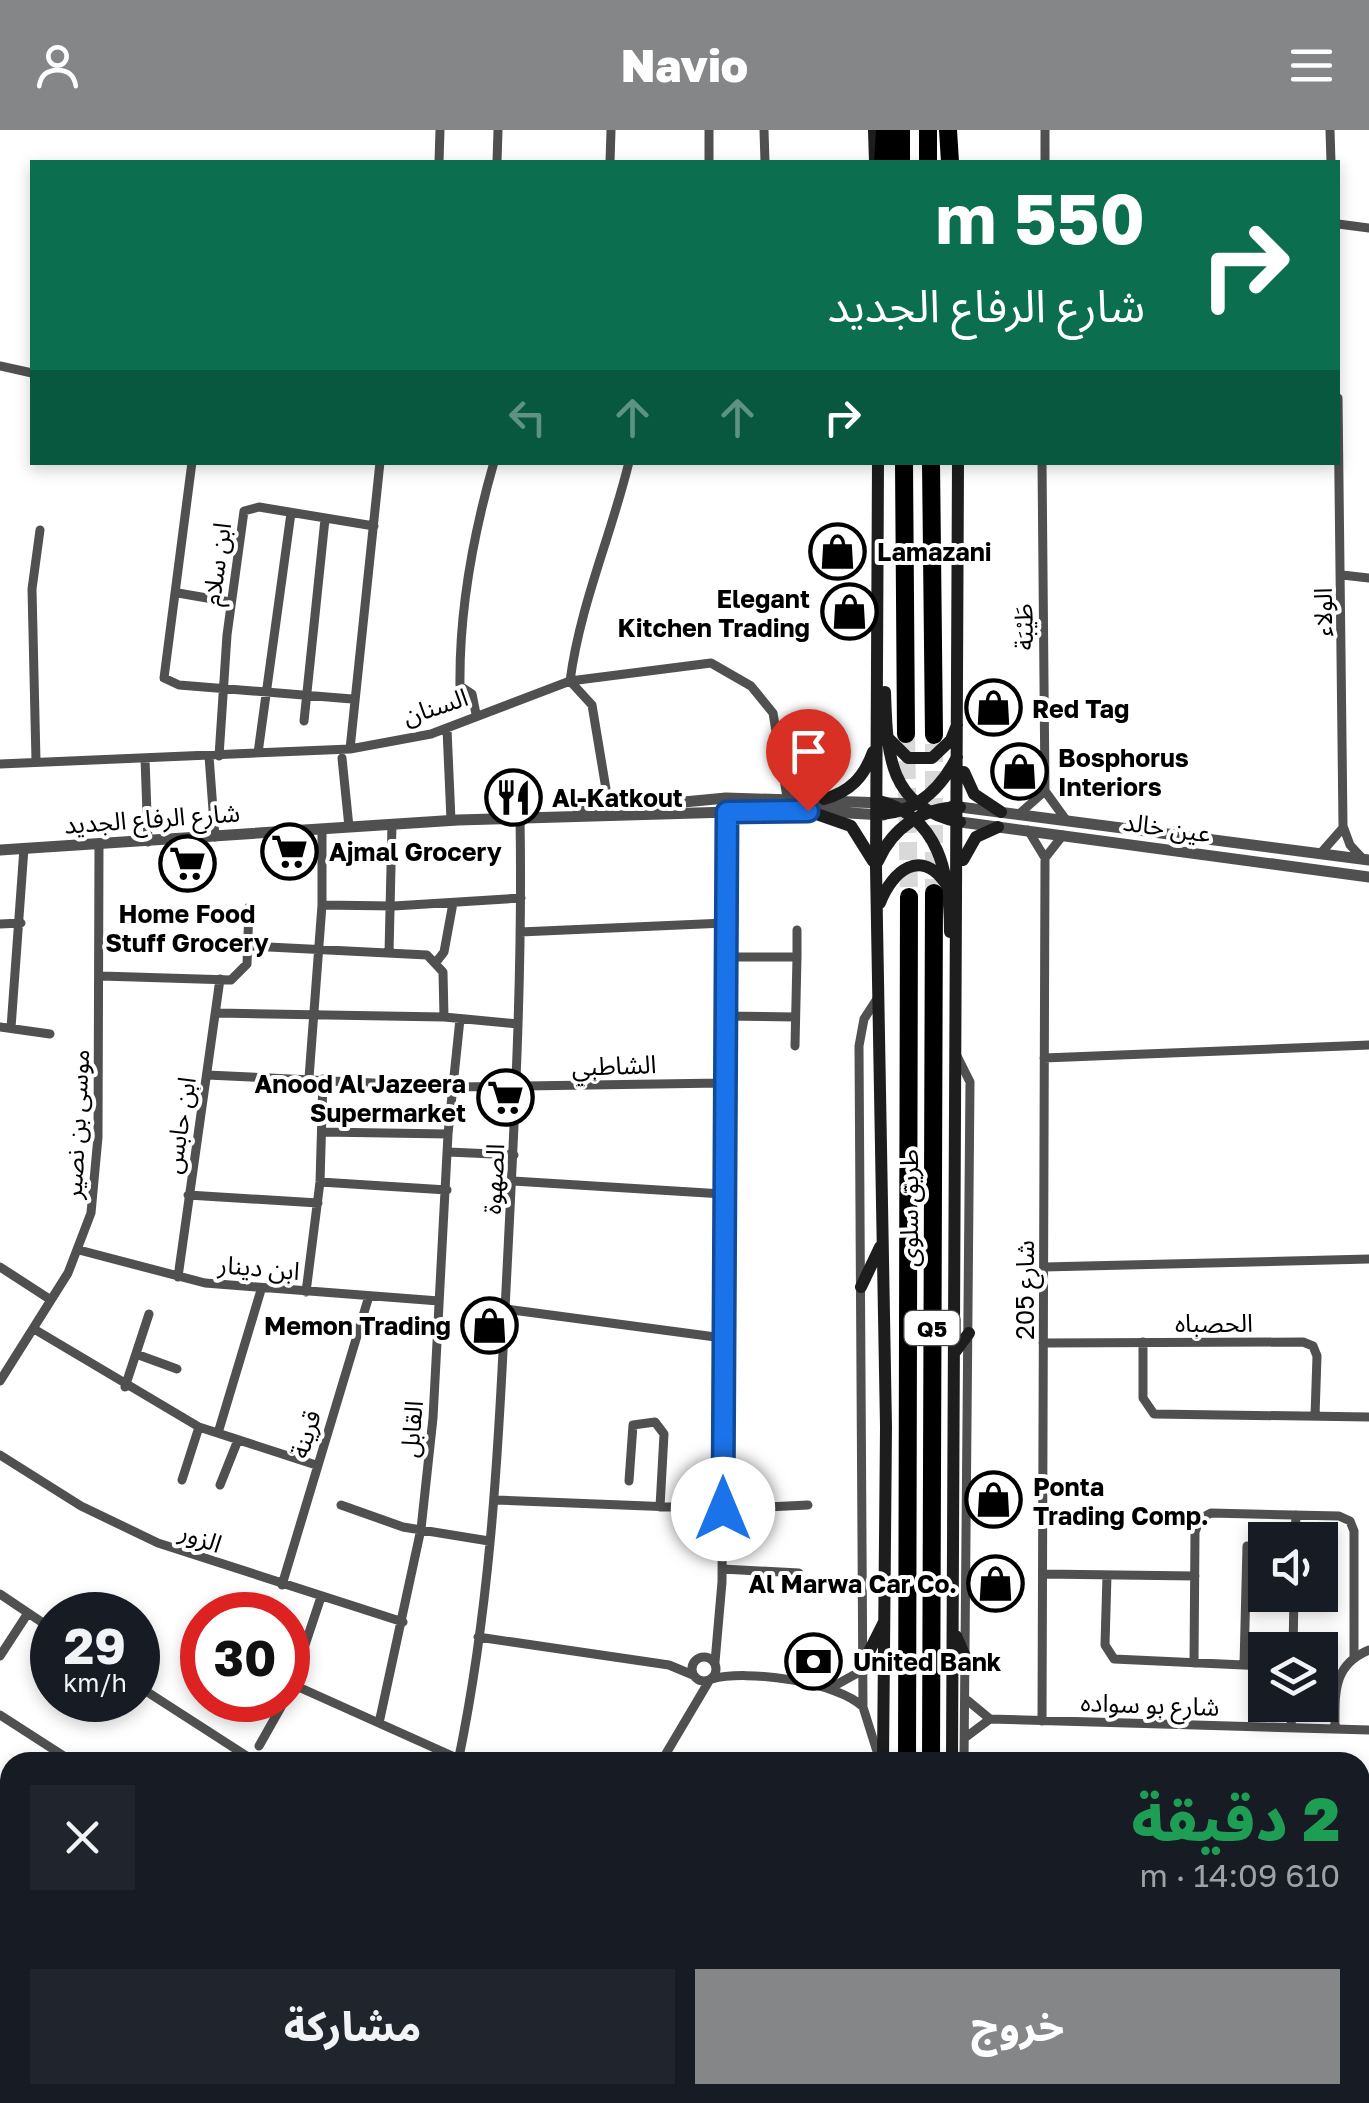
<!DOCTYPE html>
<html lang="ar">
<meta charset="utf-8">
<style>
:root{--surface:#171b24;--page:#20242c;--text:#f1f3f6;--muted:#9ea1a6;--accent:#858687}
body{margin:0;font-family:"Golos Text","Noto Sans Arabic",sans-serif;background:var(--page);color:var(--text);direction:rtl;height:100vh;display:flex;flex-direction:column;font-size:38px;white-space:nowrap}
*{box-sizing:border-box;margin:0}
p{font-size:32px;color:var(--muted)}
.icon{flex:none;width:55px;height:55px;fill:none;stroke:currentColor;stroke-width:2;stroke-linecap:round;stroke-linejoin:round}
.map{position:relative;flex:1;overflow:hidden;direction:ltr}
.sheet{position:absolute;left:0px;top:1622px;width:1370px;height:352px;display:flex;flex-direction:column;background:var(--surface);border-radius:30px 30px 0 0;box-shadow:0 5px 15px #0003;direction:rtl}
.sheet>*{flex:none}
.guide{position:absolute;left:30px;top:30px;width:1310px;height:305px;border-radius:0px;box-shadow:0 5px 15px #0003;direction:rtl;background:#0b6e4f;color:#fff;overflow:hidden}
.buttons{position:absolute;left:1248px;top:1392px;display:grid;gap:20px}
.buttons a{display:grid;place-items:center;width:90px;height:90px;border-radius:0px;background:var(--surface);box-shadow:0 5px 15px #0003;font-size:50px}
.speed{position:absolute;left:30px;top:1462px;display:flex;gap:20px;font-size:50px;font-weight:700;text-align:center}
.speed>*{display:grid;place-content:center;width:130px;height:130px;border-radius:50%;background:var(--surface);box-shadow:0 5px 15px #0003;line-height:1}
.speed small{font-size:25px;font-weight:400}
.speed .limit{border:15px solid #d22;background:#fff;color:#111}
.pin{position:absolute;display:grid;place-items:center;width:85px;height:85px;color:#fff;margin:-102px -42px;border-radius:50% 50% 50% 0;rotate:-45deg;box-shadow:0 0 10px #0007}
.pin .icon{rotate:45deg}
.me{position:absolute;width:110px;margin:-55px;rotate:0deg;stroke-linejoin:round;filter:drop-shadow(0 0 8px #0008)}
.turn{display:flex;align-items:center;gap:35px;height:210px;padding:0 30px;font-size:45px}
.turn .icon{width:130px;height:130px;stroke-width:2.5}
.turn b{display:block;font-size:70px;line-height:85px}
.lanes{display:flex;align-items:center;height:95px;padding:0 30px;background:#0003;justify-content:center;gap:50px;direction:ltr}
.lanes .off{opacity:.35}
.round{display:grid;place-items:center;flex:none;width:105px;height:105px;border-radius:0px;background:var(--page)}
.overview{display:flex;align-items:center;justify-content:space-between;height:170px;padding:0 30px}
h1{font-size:60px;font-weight:800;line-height:75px;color:#1e9e55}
.button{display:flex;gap:20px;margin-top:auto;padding:20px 30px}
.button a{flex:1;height:115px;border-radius:0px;background:var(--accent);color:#fff;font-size:40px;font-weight:800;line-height:115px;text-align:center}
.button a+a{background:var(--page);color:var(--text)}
header{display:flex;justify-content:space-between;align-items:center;height:130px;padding:0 30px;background:var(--accent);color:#fff;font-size:45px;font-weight:800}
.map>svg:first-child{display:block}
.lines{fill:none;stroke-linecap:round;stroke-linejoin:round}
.motorway-tunnel{stroke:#d9d9d9;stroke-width:18;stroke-dasharray:18 9;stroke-linecap:butt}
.minor{stroke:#505050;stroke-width:9}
.tertiary{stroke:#505050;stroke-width:11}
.secondary{stroke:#1d1d1d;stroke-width:12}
.motorway{stroke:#000;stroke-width:18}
.route-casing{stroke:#114b97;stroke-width:25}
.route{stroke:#1a73e8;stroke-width:18}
.labels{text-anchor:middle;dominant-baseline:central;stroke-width:8;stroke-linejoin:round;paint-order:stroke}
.shield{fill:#fff;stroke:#4c4c4c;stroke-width:2.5}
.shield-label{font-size:22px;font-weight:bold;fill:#000}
.poi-label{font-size:25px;font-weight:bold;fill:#000;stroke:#fff;text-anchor:start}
.street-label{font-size:25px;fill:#000;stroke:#fff}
</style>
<header><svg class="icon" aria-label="menu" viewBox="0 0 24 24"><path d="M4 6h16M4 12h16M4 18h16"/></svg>Navio<svg class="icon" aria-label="person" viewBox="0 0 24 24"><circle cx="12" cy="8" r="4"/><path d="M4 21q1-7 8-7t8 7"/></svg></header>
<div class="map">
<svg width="1369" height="1973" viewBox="0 0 1369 1973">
<rect width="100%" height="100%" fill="#fff"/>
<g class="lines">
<path class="motorway-tunnel" d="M906,604L909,767
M934,614V763"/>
<path class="minor" d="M709,0V32
M764,0L765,32
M1330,0L1331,32
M439,32L440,0
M497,32L498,0
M610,32L611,0
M1045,32V0
M1338,94L1369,98
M0,236L32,243
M1338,268L1343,696L1350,715L1363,729
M192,332L164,548L179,555L352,569
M1042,332L1045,661L1066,690
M1342,445L1369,448
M178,463L230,472
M570,551C580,475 611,406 629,332
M570,551L592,575L607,665L621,676
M476,584L472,564L460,556C459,480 473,405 494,332
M304,591L325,389
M447,599L451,690
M350,619L380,332
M258,623L291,383
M209,626L215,707
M219,626L227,505L244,381L259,377L374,396
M145,628L148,712
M342,628L349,697
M36,631L32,459L40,400
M0,634L350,619L431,604L570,551L711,533L751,556L773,583L787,667
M1019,684L1045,661
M1028,700L1045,728L1042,1591
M1320,724L1342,699
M1045,728L1063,705
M322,775L394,776L521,768
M0,794L21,793
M797,800V827
M520,802L725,793
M250,816L427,825L443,842L444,887
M389,823L392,694
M725,827H797L795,916
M437,831L444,822L453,773
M101,846L231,850L247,834L249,777
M877,869L864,889L859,916L863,1577L880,1631
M218,883L444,887L518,894
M723,886L795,887
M0,897L50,904
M11,898L24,718
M956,924L970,952L964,1632
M1044,928L1369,915
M207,945L456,957L722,953
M309,948L322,775V699
M322,1002L448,1004
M448,1022L514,1025
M513,1051L723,1064
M320,1052L447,1060
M188,1065L318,1073
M79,1120L205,1153L439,1171
M0,1137L51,1170
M1044,1137L1369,1129
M178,1147L220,849
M306,1162L320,1052L323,949
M505,1179L723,1208
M34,1199L199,1297L316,1335
M1143,1212V1268L1154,1284L1369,1287
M1043,1213L1303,1212L1313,1216L1317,1226L1315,1286
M136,1224L177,1239
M0,1251L68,1143L91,1083L98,1007L99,715
M125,1257L149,1184
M218,1303L261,1160
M0,1325L81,1376L158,1413L403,1492
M182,1350L199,1297
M629,1351L633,1295L655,1292L664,1304L660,1377
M220,1355L238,1310
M495,1370L723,1379L808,1375
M341,1375L403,1397L489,1411
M1295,1410L1296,1385
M722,1439L799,1443
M1043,1444L1195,1446
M1107,1445L1105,1515L1114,1529L1265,1536
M282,1455L369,1166
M0,1464L52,1499
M478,1507L669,1535L693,1545
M1293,1520L1294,1465
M0,1526L28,1483
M692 1539a12 12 0 1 1 24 0a12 12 0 1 1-24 0Z
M715,1532L722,1452L727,682
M1194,1533L1195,1402L1200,1389L1211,1383L1339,1386L1350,1391L1354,1401V1526
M1244,1535L1247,1416
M712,1549C746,1539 839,1552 863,1577
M294,1555L459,1629
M138,1556L256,1632
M834,1556L863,1540
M288,1566L321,1467
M967,1570L990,1589L1369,1600
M0,1585L73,1632
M379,1593L421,1399L433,1288L448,1004L460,889
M1291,1598L1292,1575
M1335,1599C1335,1564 1332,1535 1369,1520
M966,1607L990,1589
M259,1616L285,1570
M458,1632C489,1484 498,1332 505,1180C513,1016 523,852 520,688
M661,1632L709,1551
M0,1707L10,1713
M1360,1776L1369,1777
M0,1828L10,1835
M0,1906L10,1890
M210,1965L222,1973
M591,1965L604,1973
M962,1965V1973
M1044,1965V1973
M1104,1965V1973
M1261,1965L1269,1973
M78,1973L83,1965
M316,1973L321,1965
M442,1973L447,1965
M789,1973L799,1967L809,1973
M859,1973L861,1965"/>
<path class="tertiary" d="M952,676L1369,730
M578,682L726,668L918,674
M953,691L1369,747
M0,720L458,690L795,680L884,685"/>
<path class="secondary" d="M874,0L875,32
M878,332L876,738L886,1297L883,1632
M885,562C887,624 888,677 960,692
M889,609L908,628H932L951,610L957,595
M964,642L974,664L1001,682
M824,669C850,662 864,647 873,622
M876,670C940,686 950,744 950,802
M808,681L851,696L873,731
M876,684C914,684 940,660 957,627
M963,730L976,707L998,697
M878,731C893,697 922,678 960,677
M880,773C892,741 921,717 946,754
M861,1157L880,1117
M955,1222L969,1203
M956,1506L967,1531
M865,1530L884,1492
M952,1632L958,332
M950,1965V1973
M872,1973V1965"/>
<path class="motorway" d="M901,0V32
M928,0V32
M948,0L950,32
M883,32L885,0
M904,332L906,604
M931,332L934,605
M907,1632L909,767
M931,1632L934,763
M891,1973V1965
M908,1973V1965
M928,1973V1965"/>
</g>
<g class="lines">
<defs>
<path id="route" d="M723,1379L727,682L808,681"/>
</defs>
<use href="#route" class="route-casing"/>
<use href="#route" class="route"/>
</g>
<defs>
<symbol id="shop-ring" viewBox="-11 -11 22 22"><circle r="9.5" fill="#fff" stroke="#000" stroke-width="1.5"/><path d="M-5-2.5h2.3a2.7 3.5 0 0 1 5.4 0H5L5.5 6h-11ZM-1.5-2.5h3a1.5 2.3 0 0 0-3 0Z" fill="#000"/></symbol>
<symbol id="restaurant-ring" viewBox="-11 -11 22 22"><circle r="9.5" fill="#fff" stroke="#000" stroke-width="1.5"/><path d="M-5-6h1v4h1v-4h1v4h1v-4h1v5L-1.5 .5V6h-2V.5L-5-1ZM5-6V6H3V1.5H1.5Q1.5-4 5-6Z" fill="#000"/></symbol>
<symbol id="supermarket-ring" viewBox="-11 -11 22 22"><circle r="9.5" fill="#fff" stroke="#000" stroke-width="1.5"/><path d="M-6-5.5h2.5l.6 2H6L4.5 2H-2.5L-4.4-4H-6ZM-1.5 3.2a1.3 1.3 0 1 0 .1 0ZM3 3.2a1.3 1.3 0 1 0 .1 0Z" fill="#000"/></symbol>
<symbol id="bank-ring" viewBox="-11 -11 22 22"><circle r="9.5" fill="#fff" stroke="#000" stroke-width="1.5"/><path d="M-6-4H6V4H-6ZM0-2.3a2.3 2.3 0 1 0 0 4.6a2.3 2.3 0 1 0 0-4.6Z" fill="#000"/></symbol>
</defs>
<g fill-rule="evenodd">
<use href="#shop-ring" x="806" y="390" width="63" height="63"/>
<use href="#shop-ring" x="818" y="450" width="63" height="63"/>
<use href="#shop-ring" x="962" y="546" width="63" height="63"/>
<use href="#shop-ring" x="988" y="610" width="63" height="63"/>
<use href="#restaurant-ring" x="482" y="636" width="63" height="63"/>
<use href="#supermarket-ring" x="258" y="690" width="63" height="63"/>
<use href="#supermarket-ring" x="156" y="702" width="63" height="63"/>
<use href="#supermarket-ring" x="474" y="936" width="63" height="63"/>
<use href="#shop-ring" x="458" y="1164" width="63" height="63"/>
<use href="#shop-ring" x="962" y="1338" width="63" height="63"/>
<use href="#shop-ring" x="964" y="1422" width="63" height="63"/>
<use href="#bank-ring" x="782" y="1500" width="63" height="63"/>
</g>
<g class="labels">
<rect class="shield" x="904.5" y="1181" width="55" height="34" rx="8"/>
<g class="shield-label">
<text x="932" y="1198">Q5</text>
</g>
<g class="poi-label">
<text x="877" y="421">Lamazani</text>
<text x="810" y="468" text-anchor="end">Elegant<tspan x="810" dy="29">Kitchen Trading</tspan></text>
<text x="1032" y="578">Red Tag</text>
<text x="1058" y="627">Bosphorus<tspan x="1058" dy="29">Interiors</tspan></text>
<text x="552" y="667">Al-Katkout</text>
<text x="329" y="721">Ajmal Grocery</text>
<text x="187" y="783" text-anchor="middle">Home Food<tspan x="187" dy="29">Stuff Grocery</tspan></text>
<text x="466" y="953" text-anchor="end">Anood Al Jazeera<tspan x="466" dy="29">Supermarket</tspan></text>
<text x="451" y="1195" text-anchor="end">Memon Trading</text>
<text x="1033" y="1356">Ponta<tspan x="1033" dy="29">Trading Comp.</tspan></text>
<text x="957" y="1453" text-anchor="end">Al Marwa Car Co.</text>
<text x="853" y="1531">United Bank</text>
</g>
<g class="street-label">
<text transform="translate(216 434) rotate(-82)">ابن سلام</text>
<text transform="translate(1322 482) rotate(-90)">الولاء</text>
<text transform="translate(1023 497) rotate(-91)">طَيْبَة</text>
<text transform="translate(435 576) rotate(-18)">السنان</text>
<text transform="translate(152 688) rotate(-4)">شارع الرفاع الجديد</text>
<text transform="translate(1167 697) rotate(8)">عين خالد</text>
<text transform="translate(614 935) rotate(-2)">الشاطبي</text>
<text transform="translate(76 994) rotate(-87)">موسى بن نصير</text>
<text transform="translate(179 995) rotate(-81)">ابن حابس</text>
<text transform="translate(493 1049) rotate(-87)">الصهوة</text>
<text transform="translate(908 1078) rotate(-90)">طريق سلوى</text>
<text transform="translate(259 1137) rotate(5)">ابن دينار</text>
<text transform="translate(1024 1160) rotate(-90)">شارع 205</text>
<text x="1214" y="1192">الحصباه</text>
<text transform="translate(411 1299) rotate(-85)">القابل</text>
<text transform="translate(305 1304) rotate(-73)">قرينة</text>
<text transform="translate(201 1407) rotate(20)">الزور</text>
<text transform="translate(1150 1574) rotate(2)">شارع بو سواده</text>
</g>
</g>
</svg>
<div class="buttons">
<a><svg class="icon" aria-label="sound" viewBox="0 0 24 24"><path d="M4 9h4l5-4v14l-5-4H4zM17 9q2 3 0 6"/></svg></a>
<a><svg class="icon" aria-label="layers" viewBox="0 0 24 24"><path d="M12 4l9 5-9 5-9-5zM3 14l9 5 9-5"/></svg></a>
</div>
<div class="speed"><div>29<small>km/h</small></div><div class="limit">30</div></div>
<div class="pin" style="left:808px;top:681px;background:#d93025"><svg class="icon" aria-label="arrive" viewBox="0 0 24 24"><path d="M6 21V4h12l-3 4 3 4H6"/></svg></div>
<svg class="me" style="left:723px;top:1379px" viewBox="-20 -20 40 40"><circle r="19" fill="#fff"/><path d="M0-13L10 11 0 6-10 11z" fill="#1a73e8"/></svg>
<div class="guide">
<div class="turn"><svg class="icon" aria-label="right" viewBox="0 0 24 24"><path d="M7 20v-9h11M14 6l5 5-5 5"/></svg><div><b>550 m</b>شارع الرفاع الجديد</div></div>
<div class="lanes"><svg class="icon off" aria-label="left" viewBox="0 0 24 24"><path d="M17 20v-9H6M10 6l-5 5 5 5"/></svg><svg class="icon off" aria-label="ahead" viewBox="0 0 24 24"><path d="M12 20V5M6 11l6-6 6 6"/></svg><svg class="icon off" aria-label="ahead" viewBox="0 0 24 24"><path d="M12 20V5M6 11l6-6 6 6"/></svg><svg class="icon" aria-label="right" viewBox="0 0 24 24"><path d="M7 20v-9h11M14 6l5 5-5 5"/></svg></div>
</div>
<section class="sheet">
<div class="overview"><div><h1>2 دقيقة</h1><p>610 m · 14:09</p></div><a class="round"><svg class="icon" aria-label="close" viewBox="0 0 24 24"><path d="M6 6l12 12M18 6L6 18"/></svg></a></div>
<div class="button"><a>خروج</a><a>مشاركة</a></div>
</section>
</div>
